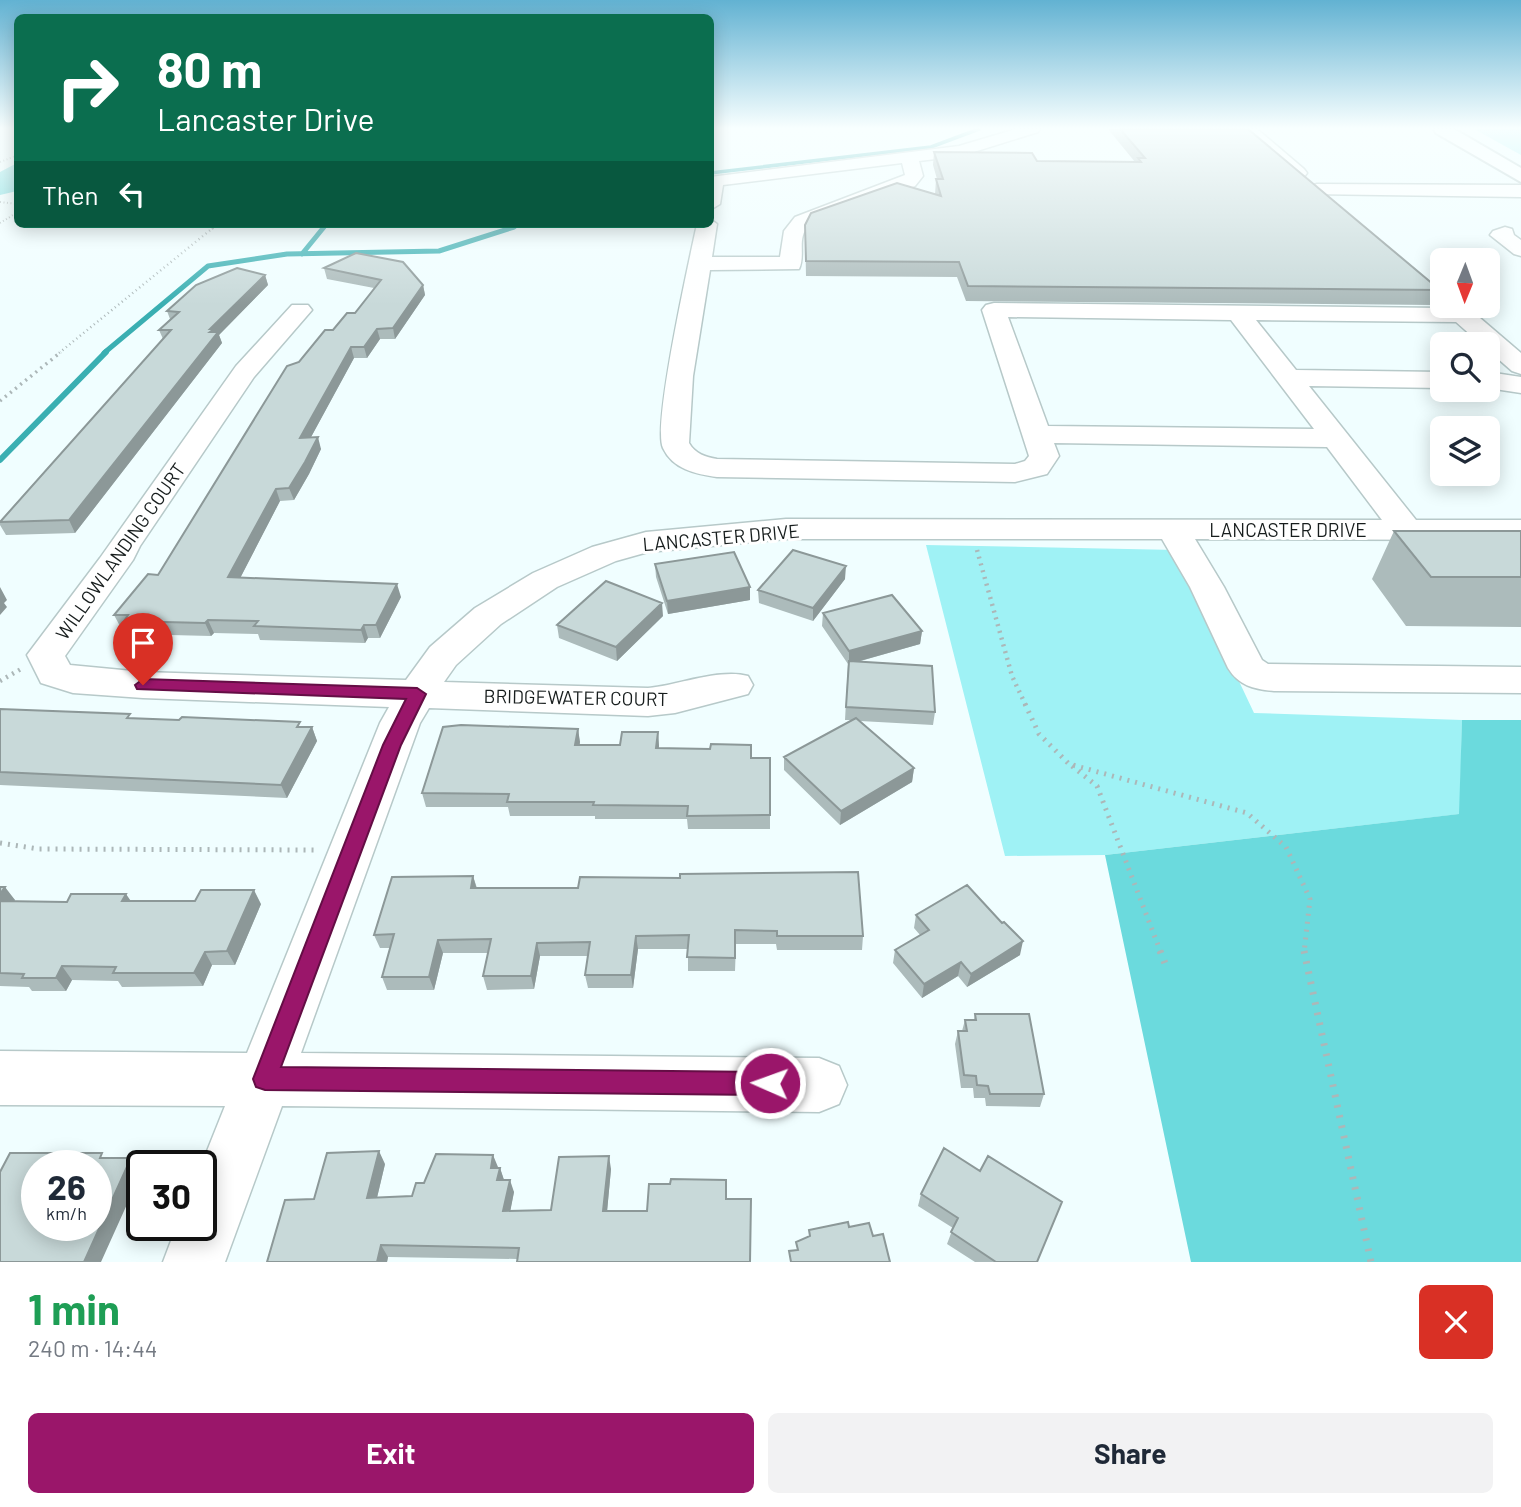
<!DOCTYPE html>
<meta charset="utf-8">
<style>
:root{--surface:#fff;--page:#f2f2f3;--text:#1f2937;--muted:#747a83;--accent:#9a166a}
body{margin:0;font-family:Barlow,sans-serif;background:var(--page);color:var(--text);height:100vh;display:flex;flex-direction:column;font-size:26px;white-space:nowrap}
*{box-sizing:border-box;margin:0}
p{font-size:23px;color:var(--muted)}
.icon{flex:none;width:38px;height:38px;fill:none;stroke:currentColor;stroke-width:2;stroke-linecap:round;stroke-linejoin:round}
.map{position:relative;height:1262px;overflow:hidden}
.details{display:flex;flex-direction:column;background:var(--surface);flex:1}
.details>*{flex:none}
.banner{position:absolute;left:14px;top:14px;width:700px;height:214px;border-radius:10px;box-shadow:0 4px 18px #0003;background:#0b6e4f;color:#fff;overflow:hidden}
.needle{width:46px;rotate:181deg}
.tools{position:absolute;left:1430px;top:248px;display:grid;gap:14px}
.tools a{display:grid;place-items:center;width:70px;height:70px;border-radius:10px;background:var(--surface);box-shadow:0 4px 18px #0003;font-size:35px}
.speed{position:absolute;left:21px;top:1150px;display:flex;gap:14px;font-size:35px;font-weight:700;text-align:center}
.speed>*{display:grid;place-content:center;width:91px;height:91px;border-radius:50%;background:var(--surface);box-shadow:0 4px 18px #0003;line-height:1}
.speed small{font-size:18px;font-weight:400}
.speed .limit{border:4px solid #111;border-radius:10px;background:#fff;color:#111}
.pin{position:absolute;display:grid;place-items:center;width:60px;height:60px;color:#fff;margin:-72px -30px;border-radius:50% 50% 50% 0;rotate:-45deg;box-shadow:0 0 7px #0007}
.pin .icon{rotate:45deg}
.me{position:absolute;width:77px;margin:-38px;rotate:272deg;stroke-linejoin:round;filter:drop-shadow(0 0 5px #0008)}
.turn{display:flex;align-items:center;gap:24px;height:147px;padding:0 28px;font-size:32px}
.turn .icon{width:91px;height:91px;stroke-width:2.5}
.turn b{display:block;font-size:49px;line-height:60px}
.then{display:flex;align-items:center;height:66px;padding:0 28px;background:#0003;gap:14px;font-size:26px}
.round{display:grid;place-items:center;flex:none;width:74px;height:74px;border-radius:10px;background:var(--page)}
.summary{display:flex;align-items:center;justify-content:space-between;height:119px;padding:0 28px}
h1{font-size:42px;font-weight:700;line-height:52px;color:#1e9e55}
.cta{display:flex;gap:14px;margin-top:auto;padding:14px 28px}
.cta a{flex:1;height:80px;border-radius:10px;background:var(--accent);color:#fff;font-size:28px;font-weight:700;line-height:80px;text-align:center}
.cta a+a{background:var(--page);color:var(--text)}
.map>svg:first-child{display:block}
.green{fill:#9ff2f5}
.forest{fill:#6bdadd}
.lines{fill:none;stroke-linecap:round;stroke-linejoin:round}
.stream-far2{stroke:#3aafb2;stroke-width:3.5}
.stream-far1{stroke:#3aafb2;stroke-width:5}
.stream{stroke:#3aafb2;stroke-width:6}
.minor-casing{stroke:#b7c9c9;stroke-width:3}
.major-casing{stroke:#b7c9c9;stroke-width:4}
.path-far5{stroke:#acb7b8;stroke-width:2;stroke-dasharray:1 2.5;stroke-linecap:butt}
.path-far4{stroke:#acb7b8;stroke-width:2.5;stroke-dasharray:1 3.5;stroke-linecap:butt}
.path-far3{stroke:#acb7b8;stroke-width:3.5;stroke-dasharray:2 4.5;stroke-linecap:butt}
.path-far2{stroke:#acb7b8;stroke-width:4.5;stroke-dasharray:2 5;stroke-linecap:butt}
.path-far1{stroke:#acb7b8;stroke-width:5;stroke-dasharray:2 6;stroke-linecap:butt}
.path{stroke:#acb7b8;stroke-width:7;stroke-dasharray:2.5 8;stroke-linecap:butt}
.minor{fill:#fff;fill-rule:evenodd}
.major{fill:#fff;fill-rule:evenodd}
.wall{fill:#acbbbb}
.shaded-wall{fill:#8c9898}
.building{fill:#c8d9d9;stroke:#8c9898;stroke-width:2;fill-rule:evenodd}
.route{fill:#9a166a;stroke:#640e45;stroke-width:2}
.labels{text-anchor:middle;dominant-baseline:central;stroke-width:6;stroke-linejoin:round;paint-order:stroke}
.street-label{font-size:19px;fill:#171d1d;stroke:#fff}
</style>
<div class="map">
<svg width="1521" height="1262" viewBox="0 0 1521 1262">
<rect width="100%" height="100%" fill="#f0feff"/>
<path class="green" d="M1474,129H1521V155Z
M926,545L1177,550L1254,713L1462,720L1460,814L1105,855L1005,856Z"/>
<path class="forest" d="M17,163V191L0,195V172Z
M1462,720H1521V1262H1191L1105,855L1459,814Z"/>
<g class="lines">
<path class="stream-far2" d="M710,173L931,147L979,129
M323,229L327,224
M508,229L523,224"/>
<path class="stream-far1" d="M302,254L324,227
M104,353L208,266L287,254L439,251L514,227"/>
<path class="stream" d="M0,460L106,352"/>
<defs>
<path id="minor" d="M1016,129H1040L1038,132L961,156L919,161L923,176L915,186L809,225C796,238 806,255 799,269L710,270L693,376L689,443C695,454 706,457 717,459L1015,464L1025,461L1029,456L982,310L986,305L994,303L1442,308V304V306H1466L1521,353V374L1512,371L1488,350V345H1482L1456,322L1256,320L1296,370L1442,372V388L1309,386L1416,520H1521V540L1195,539L1224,587L1262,660L1268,664L1521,667V693L1274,691C1254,689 1239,686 1228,668L1190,587L1162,539H786L648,552L616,561L557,587L501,624L456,665L444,682L648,688C678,685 721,668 748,676L753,685L748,694L675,713L648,716L429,708L420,723L301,1053L819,1058L839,1066L847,1085L839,1104L819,1112L282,1106L225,1262H163L177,1225H201V1166L225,1106L0,1105V1051L247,1053L380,723L389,707L143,698L73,693L41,683L27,655L100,558L236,366L292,305H308L312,310L254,377L140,546L133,560L65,656L70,665L143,672L406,680L430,647L475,608L533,573L592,547L646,532L786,519L1382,520L1327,447L1054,443L1059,456L1047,474L1015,482L717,477C695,474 673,469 663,448C652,426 690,257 697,224H710V219L717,224L712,257H780L784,231L795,217L905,175L902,163L723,185L720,204L710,210V177L959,146ZM1008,317L1231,320L1314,429L1048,426Z
M1240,129H1257L1304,169L1307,173L1304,177H1292Z
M1317,184L1521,185V197L1310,194L1308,190L1310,186Z
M1505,227L1512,229L1514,235L1521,240V256L1514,254L1490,235L1493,231Z
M1488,372L1521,377V393L1488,388Z"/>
<path id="major" d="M1434,129H1454L1521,168V182L1436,133Z"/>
</defs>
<use href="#minor" class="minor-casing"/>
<use href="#major" class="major-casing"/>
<path class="path-far5" d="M0,162L18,155
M0,202L18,204
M0,223L18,212
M212,229L218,224"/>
<path class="path-far4" d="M59,353L214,227"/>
<path class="path-far3" d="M0,401L61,352"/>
<path class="path-far2" d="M977,550L1012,676L1026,706
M0,681L21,669"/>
<path class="path-far1" d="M1025,704L1039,734L1069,764L1247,813L1286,847L1310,899L1304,953
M1072,766L1097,786L1161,953
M0,843L39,849L315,850"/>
<path class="path" d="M1160,951L1166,966
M1304,951L1371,1262"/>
<use href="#minor" class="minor"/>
<use href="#major" class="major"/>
</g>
<path class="wall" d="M1108,129H1248L1440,290L1434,305L966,301L957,277L806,276L805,225L935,195L936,179H937L933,165L934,152L1037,161L1135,162Z
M324,268L423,285L425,295L395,339H380L367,358H354L311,437L321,449L309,474L294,500L280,501L240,578L401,597L380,638H368L365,643L260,640L258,634L214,633L211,636L130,634L128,628H121L114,615L158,575L299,362L333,330L355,313L374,288L327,279Z
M265,275L268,285L219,335L222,343L75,533L6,535L0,525V521L163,339L159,330L170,319L167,311Z
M1394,531H1521V627L1406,626L1372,579Z
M655,564L750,587V600L668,614L656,577Z
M845,579L813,621L759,603L758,590Z
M823,613L922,631L920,644L857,662L935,712L933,725L860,721L914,768L912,782L840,825L784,770V757L851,720H845L848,664L822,626Z
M663,616L617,661L559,638L557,625Z
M0,709L132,719L312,727L317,741L287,798L0,785Z
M578,729L580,745H620L658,732L659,748L751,758H770V829H688L687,819H595V816H510L508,807H426L422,793Z
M473,876L477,888L863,936L862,950H777L776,944H736L735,971H688V949H638L633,988H588L585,975L588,956H540L534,989L487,990L483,976L488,953H443L434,990H387L382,977L390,948H380L374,935Z
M0,887L15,900L14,901L67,902L131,901L261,904L235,965H212L203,986L122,987L118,981L72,980L66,991H32L29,987L0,986Z
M916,915L1020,955L967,987L958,976L922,998L893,963L895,950L920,935L914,928Z
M975,1014L1044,1094L1040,1107L986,1106L985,1098H974L973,1088H961L955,1044L958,1031H962L965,1020H974Z
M385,1164L377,1198L412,1196L424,1183L498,1168H500L504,1180L514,1192L510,1211L551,1210L611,1169L607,1211H647L727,1199L517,1259L388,1257L387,1262H267L314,1199Z
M921,1194L1037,1262H975L947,1244L953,1228L918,1206Z"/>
<path class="shaded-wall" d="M265,275L268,285L219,335L222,343L75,533L69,520L210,329Z
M423,285L425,295L395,339L393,328Z
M377,329L380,339L367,358L364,347Z
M351,347L354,358L304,450L300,438Z
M318,437L321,449L309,474L294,500L289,488Z
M276,489L280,501L234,590L228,577Z
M846,566L845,579L813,621V608Z
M397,584L401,597L380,638L376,625Z
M0,587L7,600L4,603L7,607L0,615Z
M750,587V600L668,614L667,601Z
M662,603L663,616L617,661L616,647Z
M208,620L214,633L211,636L205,623Z
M364,625L368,638L365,643L361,630Z
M922,631L920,644L849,664V651Z
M312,727L317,741L287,798L281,785Z
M578,729L580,742L577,758L575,745Z
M658,732L659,746L657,762L656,748Z
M914,768L912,782L840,825L841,811Z
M473,876L477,890L471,888Z
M5,887L15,900L6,914L0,907V894Z
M254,890L261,904L235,965L227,951Z
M126,894L135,907L122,901Z
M636,936L638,949L633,988L631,975Z
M438,940L443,953L434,990L429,977Z
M1023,941L1020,955L967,987L971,974Z
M537,943L540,956L534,989L531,976Z
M205,952L212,965L203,986L194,973Z
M961,962L958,976L922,998L924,984Z
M62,966L72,980L66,991L56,978Z
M379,1151L385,1164L374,1210L367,1198Z
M493,1155L498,1167L491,1168Z
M609,1156L611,1169L606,1223L603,1211Z
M131,1158L142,1171L101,1262H84Z
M500,1168L504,1180H497Z
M510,1180L514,1192L508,1223L503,1211Z
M381,1245L388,1257L387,1262H377Z"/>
<path class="building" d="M1120,129H1248L1440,290L968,286L959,262L806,261L805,225L811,213L897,183L941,196L936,179H943L934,152L1032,153L1037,161L1141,162L1138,158H1145Z
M356,253L403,262L423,285L393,328L377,329L364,347H351L300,438L318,437L305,462L289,488L276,489L228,577L397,584L376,625H364L361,630L254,626L258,621L208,620L205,623L124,621L128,615H114L148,574L158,575L287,366L299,362L325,330H333L347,313H355L381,280L324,268Z
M237,268L265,275L210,329H214L210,332H218L69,520L0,522L171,330H159L179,312L167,311L196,285Z
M1394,531H1521V577H1431Z
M793,550L846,566L813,608L758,590Z
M734,552L750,587L667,601L655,564Z
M606,581L662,603L616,647L557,625Z
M892,595L922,631L849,651L823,613Z
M849,661L932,666L935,712L846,707Z
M0,709L130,714L127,718L179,720L182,717L300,722L297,727H312L281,785L0,772Z
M856,718L914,768L841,811L784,757Z
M461,725L578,729L575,745H620L622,732H658L656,748L710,749L711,744L751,745V758H770V815L687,816L688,806L593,805L594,802H507L509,794L422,793L443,727Z
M858,872L863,936H777V931L735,930V958L687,957L689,935L636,936L631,975H585L590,942L537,943L531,976H483L491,939L438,940L429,977H382L394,934L374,935L392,877L473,876L471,888H578L580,877L680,878V874Z
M967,885L1002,923L1004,922L1023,941L971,974L961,962L924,984L895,950L929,930L916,915Z
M0,887H5L0,894Z
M201,890H254L227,951L205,952L194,973H113L116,967L62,966L56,978H22L24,974L0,973V901L67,902L71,894H126L122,901H195Z
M975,1014H1029L1044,1094H990L988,1086L977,1085L976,1076L964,1075L958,1031H967L965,1020H976Z
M944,1148L980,1171L988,1156L1062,1202L1037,1262H996L951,1232L958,1218L921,1194Z
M379,1151L367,1198L412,1196L416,1183H424L436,1154L493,1155L491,1168H500L497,1180H510L503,1211L551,1210L559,1157L609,1156L603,1211H647L649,1184H670L671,1179L726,1180V1199H751L750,1262H517L519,1248L381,1245L377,1262H267L285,1200L314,1199L327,1153Z
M10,1153H102L100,1158H131L84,1262H0V1172ZM37,1166H96V1225H37Z
M848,1222L849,1227L869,1223L873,1236L883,1234L890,1262H791L789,1251L798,1250L796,1242L810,1236L809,1230Z"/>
<linearGradient id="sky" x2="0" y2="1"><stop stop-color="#62b2d2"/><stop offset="0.42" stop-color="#f8ffff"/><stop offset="1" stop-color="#f8ffff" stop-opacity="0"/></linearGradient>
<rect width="1521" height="305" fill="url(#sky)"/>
<path class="route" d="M143,679L417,688L426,694L401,745L281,1067L770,1072L778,1075L782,1083L778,1091L770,1095L265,1090L256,1087L253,1079L383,745L406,699L137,689L135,685Z"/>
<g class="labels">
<g class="street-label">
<text x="1288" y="529">LANCASTER DRIVE</text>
<text transform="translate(721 537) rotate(-5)">LANCASTER DRIVE</text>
<text transform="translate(120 551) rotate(-55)">WILLOWLANDING COURT</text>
<text transform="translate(576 697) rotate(1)">BRIDGEWATER COURT</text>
</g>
</g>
</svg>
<div class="tools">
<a><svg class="needle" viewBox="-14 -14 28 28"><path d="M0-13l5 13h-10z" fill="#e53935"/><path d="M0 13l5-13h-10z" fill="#747a83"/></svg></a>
<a><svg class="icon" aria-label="search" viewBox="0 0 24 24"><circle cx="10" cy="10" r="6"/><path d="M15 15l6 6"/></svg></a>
<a><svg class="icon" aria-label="layers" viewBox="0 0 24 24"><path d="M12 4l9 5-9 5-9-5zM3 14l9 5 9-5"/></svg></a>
</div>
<div class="speed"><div>26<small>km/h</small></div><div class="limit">30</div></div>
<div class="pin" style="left:143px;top:685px;background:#d93025"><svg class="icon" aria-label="arrive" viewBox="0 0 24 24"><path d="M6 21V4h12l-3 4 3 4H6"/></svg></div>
<svg class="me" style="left:770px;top:1083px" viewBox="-20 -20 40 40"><circle r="17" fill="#9a166a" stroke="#fff" stroke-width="3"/><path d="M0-11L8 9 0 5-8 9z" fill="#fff"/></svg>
<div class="banner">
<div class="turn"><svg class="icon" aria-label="right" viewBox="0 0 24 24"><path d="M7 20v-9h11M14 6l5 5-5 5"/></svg><div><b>80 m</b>Lancaster Drive</div></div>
<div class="then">Then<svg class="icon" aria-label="left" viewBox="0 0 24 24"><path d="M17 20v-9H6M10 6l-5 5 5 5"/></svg></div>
</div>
</div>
<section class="details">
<div class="summary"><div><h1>1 min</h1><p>240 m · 14:44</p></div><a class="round" style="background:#d93025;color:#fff"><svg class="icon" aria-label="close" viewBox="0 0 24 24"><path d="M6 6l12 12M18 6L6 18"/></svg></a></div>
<div class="cta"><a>Exit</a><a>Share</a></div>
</section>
